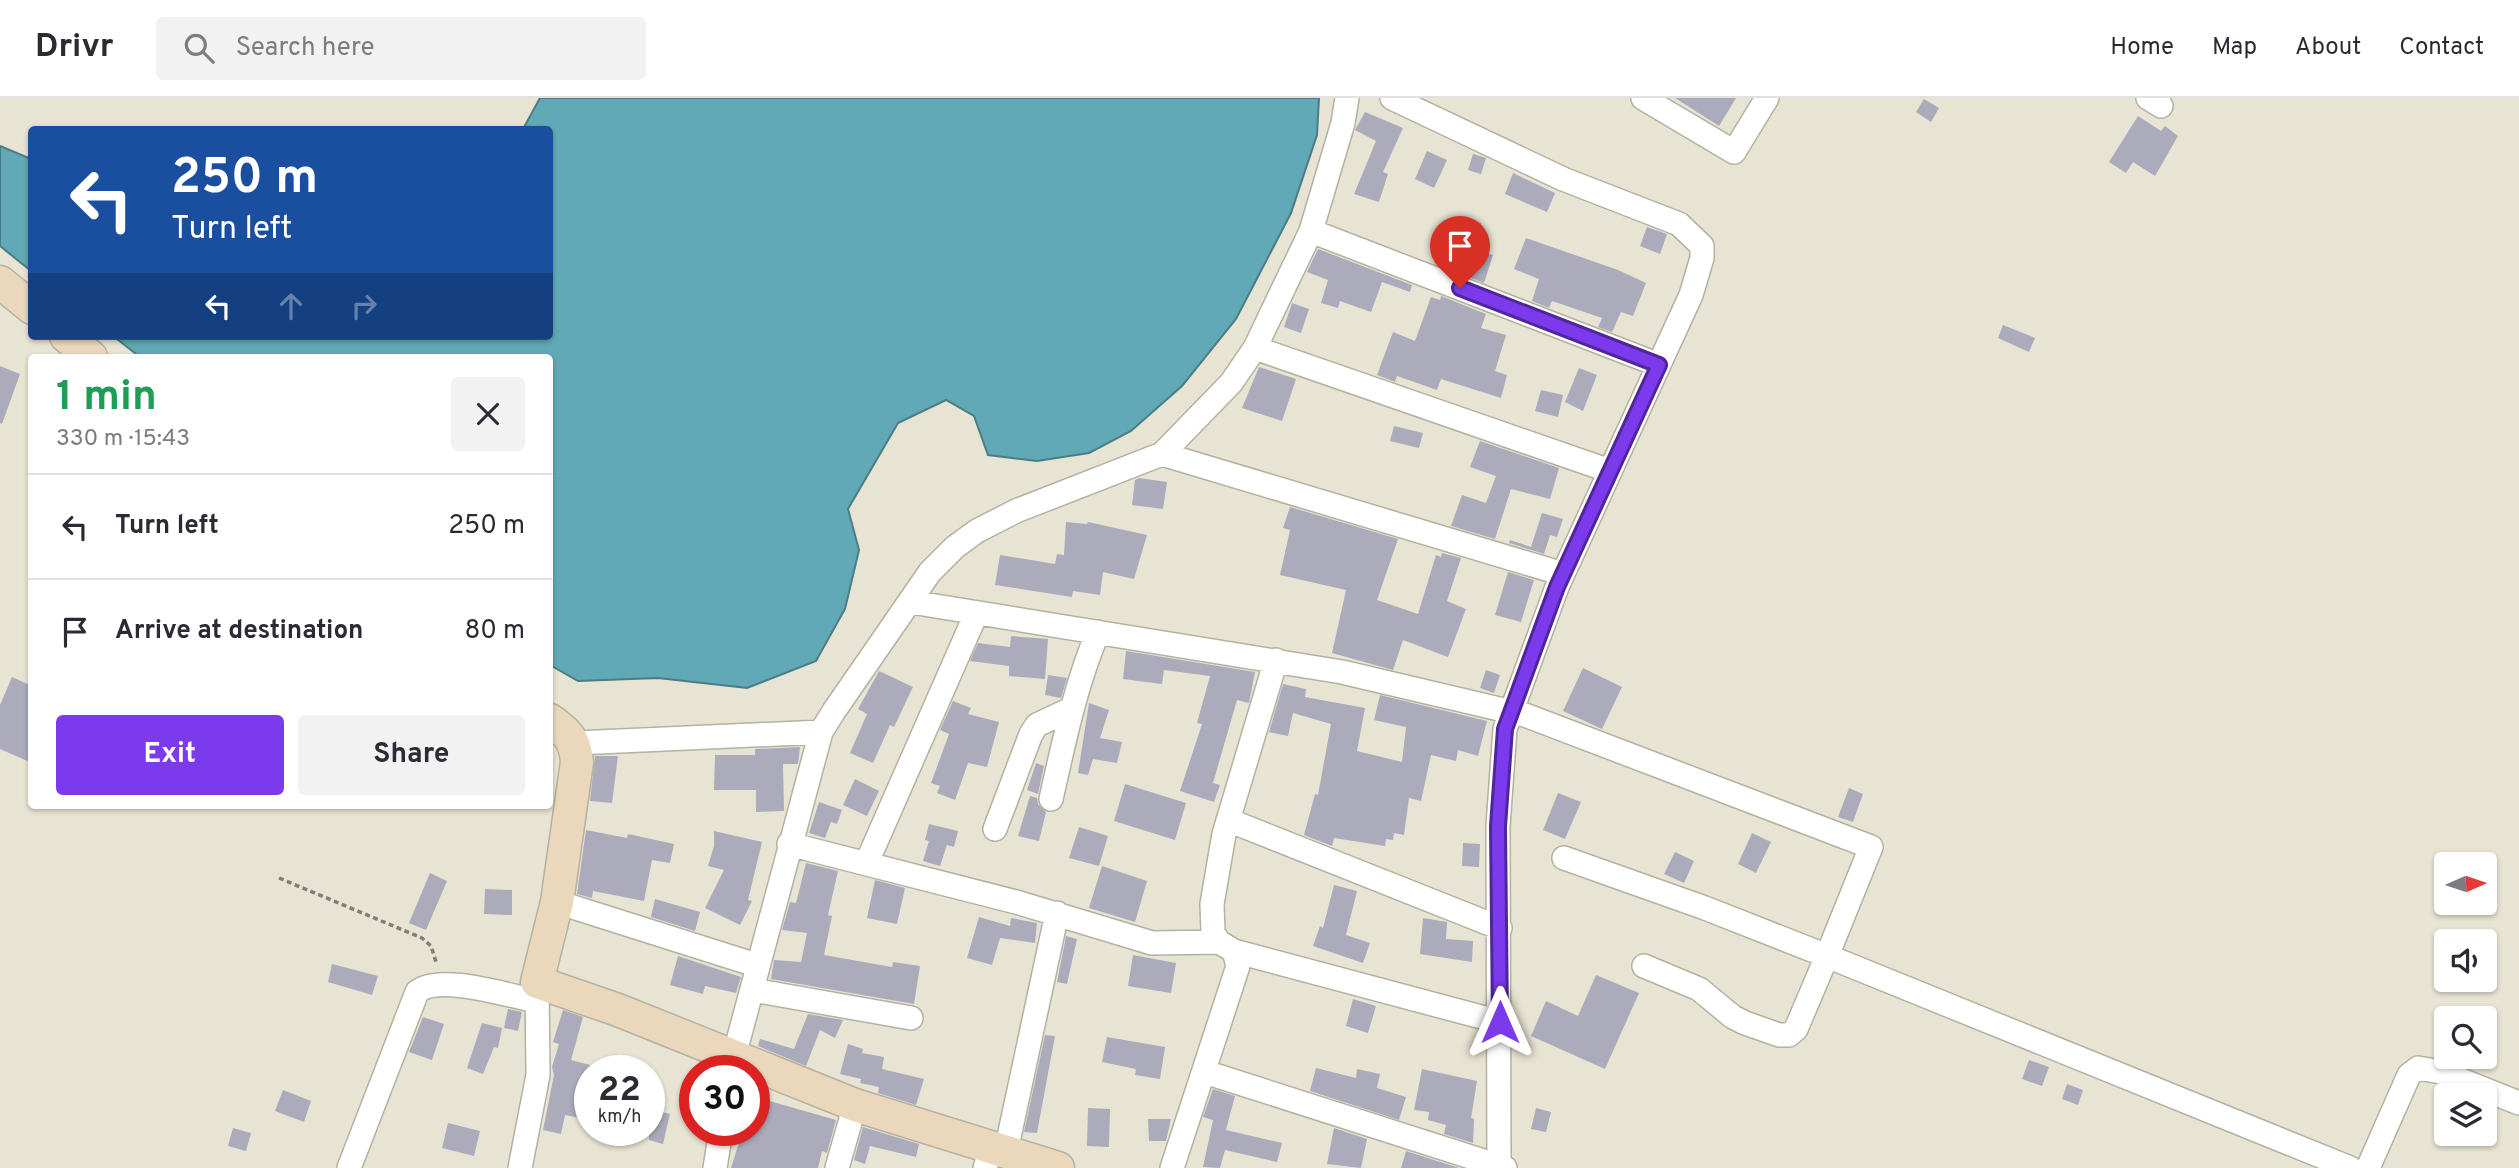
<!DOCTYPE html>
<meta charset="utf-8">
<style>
:root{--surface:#fff;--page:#f2f2f3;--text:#2b2b33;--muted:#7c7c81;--line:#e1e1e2;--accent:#7c3aed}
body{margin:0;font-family:Overpass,sans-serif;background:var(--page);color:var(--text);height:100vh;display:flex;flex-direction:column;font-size:26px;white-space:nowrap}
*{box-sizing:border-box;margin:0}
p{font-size:23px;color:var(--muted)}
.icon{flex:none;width:38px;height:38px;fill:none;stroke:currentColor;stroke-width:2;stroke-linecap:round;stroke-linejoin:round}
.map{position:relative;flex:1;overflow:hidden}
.sheet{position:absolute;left:28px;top:256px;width:525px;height:455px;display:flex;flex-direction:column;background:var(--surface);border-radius:7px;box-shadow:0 2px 5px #0004}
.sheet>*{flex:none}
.hud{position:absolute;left:28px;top:28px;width:525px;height:214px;border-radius:7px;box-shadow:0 2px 5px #0004;background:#1a4fa0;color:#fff;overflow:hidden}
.needle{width:46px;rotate:87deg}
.controls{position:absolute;left:2434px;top:754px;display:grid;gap:14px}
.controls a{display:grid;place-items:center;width:63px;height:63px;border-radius:7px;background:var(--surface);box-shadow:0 2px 5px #0004;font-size:35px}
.speed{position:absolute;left:574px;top:957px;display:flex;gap:14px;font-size:35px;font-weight:700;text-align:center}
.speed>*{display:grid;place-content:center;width:91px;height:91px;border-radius:50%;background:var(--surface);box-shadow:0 2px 5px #0004;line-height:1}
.speed small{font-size:18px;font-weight:400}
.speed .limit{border:10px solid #d22;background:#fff;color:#111}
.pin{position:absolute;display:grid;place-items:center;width:60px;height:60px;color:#fff;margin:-72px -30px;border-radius:50% 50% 50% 0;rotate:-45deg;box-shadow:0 0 7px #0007}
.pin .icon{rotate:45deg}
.me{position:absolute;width:77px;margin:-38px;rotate:0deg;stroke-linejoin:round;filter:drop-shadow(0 0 5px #0008)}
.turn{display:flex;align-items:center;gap:24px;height:147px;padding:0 28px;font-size:32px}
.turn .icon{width:91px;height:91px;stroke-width:2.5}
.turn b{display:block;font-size:49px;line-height:60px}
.lanes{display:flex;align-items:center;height:66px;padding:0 28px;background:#0003;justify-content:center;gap:35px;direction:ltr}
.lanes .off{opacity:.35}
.round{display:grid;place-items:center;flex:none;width:74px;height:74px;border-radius:7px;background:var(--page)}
.headline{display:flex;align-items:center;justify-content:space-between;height:119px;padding:0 28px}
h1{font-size:42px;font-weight:700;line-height:52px;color:#1e9e55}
.primary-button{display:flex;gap:14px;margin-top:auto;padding:14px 28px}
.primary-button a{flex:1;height:80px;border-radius:7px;background:var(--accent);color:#fff;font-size:28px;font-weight:700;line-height:80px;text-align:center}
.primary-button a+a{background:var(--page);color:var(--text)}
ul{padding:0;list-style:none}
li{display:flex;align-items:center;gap:21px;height:105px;padding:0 28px;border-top:2px solid var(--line)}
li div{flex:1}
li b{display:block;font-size:26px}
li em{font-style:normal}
header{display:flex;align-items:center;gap:42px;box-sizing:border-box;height:98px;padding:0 35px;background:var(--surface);border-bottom:2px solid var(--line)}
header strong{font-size:33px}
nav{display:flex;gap:38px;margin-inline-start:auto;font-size:24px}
.search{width:490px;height:63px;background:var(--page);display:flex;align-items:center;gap:18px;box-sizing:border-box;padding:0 24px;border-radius:7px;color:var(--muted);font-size:26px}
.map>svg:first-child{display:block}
.water{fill:#61a9b6;stroke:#4b7d84;stroke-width:2}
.building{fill:#ababbb}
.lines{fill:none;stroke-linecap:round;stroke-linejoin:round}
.minor-casing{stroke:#b4b1a1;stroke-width:26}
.secondary-casing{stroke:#b4b1a1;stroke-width:35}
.path{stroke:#817e73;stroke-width:3.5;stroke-dasharray:5 3.5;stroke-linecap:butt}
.minor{stroke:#fff;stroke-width:23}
.secondary{stroke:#ead7bc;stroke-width:32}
.route-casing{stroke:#51269a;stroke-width:18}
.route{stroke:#7c3aed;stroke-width:12}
</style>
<header>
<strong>Drivr</strong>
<div class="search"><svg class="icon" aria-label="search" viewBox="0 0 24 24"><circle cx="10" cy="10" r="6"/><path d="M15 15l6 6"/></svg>Search here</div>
<nav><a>Home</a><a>Map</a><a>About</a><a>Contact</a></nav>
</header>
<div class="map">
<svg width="2519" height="1070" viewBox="0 0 2519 1070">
<rect width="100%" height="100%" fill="#e8e4d4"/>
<path class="water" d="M540,0H1319L1317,37L1291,115L1236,221L1182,288L1131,333L1089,355L1037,363L988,357L974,318L946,302L898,325L848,411L859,452L845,511L816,563L747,590L658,580L578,583L550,567V259H140L113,238H550V32L523,31Z
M0,48L31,61V173L0,148Z"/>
<path class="building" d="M1675,0H1736L1719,28Z
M1924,1L1939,10L1931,24L1916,14Z
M1365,14L1403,30L1383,74L1388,76L1379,104L1354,96L1376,43L1355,32Z
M2138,18L2161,33L2165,28L2178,38L2155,78L2133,64L2126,75L2109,64Z
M1427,53L1447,62L1434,90L1415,81Z
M1473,56L1486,60L1481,76L1468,72Z
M1513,75L1555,95L1547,114L1505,96Z
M1460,118L1481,125L1472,150L1493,157L1484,185L1451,172L1457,154L1452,152L1456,140L1453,139Z
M1647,129L1667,136L1660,156L1640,148Z
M1526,140L1618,172L1646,185L1633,218L1621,214L1612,234L1598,229L1602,220L1552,203L1549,210L1532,203L1539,181L1514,171Z
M1318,151L1412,187L1410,194L1382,184L1371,214L1340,203L1338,210L1321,205L1328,182L1307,174Z
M1441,198L1486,216L1481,230L1506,237L1495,273L1507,277L1501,300L1441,281L1437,292L1397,278L1395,284L1377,277L1393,234L1415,243L1431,199L1440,202Z
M1292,205L1309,211L1301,235L1284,229Z
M2003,227L2035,240L2029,254L1998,240Z
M0,268L20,276L2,326L0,325Z
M1259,269L1296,281L1282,323L1242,310Z
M1579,270L1597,277L1583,313L1565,304Z
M1541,292L1563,297L1558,319L1535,313Z
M1394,328L1423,335L1419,350L1390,343Z
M1480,343L1559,370L1550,401L1511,391L1495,441L1451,428L1462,397L1486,405L1496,378L1470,369Z
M1139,380L1167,384L1163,411L1132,407L1135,382Z
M1290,409L1398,441L1377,502L1418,516L1436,457L1441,459L1442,455L1461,460L1447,503L1466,511L1448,559L1403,542L1393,572L1332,555L1346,492L1280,477L1290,432L1283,430Z
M1542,415L1563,421L1557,439L1550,437L1544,456L1509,445L1510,442L1531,449Z
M1066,424L1087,426L1088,424L1147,437L1134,481L1103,474L1100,497L1073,493L1072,499L995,487L1000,457L1055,466L1057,456L1064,457Z
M1508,474L1534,482L1521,524L1495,517Z
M1011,538L1048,541L1045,581L1009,578V568L970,563L978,545L1010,549Z
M1126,553L1255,574L1249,605L1237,602L1213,685L1220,687L1214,704L1180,693L1202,626L1197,625L1210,578L1164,572L1162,586L1123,581Z
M1583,570L1622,589L1602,631L1563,613Z
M1486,572L1500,577L1494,595L1480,590Z
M879,573L913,589L894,629L890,627L873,665L850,655L867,616L858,611Z
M1048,577L1067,580L1061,600L1045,597Z
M12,579L32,588V665L0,651V607Z
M1283,586L1306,591L1305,599L1365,610L1357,653L1402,664L1406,629L1374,622L1380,597L1487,623L1478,658L1458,652L1456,663L1431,657L1421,703L1409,700L1404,737L1394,735L1393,742L1386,741L1385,748L1334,740L1332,748L1304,737L1315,696L1318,697L1331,626L1293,615L1288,638L1269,634Z
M953,603L971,610L968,616L999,624L987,669L968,665L955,702L937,695L940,688L931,685L949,636L940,632Z
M1089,605L1109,612L1100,640L1122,644L1117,665L1093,661L1088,677L1078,675Z
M800,649L798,666H783L784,713L756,714V692H714L715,657H755V651Z
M595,658H618L612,705L590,703Z
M1036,665L1044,668L1038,696L1027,692Z
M855,681L879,693L867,718L843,707Z
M1125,686L1186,705L1175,742L1114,723Z
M1849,690L1863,696L1853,724L1838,719Z
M1558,695L1581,704L1565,741L1543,732Z
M1030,698L1037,700L1038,706L1046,714L1039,743L1018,738Z
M819,704L842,712L837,726L831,724L825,740L809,735Z
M929,726L958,733L954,749L947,747L940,768L923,763L929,743L925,742Z
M1079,729L1108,738L1099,768L1069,760Z
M586,732L627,740L628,736L674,746L670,765L652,762L644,803L593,793L592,800L577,796Z
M714,733L762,744L748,802L752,803L740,827L705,810L724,772L708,768L714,748Z
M1752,735L1771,744L1756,775L1738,766Z
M1463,745L1480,746L1479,769L1462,768Z
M1675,754L1694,763L1684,785L1664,776Z
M806,765L838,773L828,817L832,818L824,857L892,869L893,864L920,868L914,906L771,881L774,862L801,864L807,835L782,832L790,804L796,805Z
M1102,768L1147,783L1135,824L1089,810Z
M430,775L447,783L426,832L409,825Z
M875,782L905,790L897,826L867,820Z
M1334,787L1357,793L1346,837L1370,845L1363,865L1313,848L1320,828L1323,830Z
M485,791L512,792V817L484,816Z
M655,801L700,814L695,833L651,819Z
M979,819L1010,828L1011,820L1037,825L1035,845L1000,840L992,867L967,860Z
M1423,820L1447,824L1446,841L1473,843L1472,864L1420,856Z
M1066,838L1077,841L1067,886L1057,884Z
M1133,857L1176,865L1171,895L1128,888Z
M678,858L741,879L736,895L705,888L703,896L670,887Z
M332,866L378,878L372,897L328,884Z
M1596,877L1639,895L1605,971L1531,938L1546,903L1578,918Z
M1353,901L1376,908L1368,935L1346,928Z
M508,911L522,914L518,933L504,930Z
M563,912L583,919L571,962L590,967V1022L565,1017L561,1036L543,1032L554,977L552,969L559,946L553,944Z
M808,916L843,922L835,940L820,932L806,968L758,948L760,941L794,951Z
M423,919L444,926L432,962L409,954Z
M482,925L502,930L498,950L494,949L483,976L467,970Z
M1045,937L1055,938L1037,1035L1024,1034Z
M1107,939L1165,949L1160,981L1135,977L1136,971L1102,964Z
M848,946L863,951L862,955L884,959L882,971L924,981L916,1007L878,995L879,989L860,985L861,981L840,976Z
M2029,962L2049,969L2042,988L2022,981Z
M1316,970L1356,980L1357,971L1380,976L1377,990L1406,999L1399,1022L1310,993Z
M1422,971L1477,983L1471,1020L1474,1021L1473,1045L1444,1036L1446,1027L1428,1022L1429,1014L1414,1012Z
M754,986L769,992L766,1002L836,1022L827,1055L822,1053L818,1070H731L743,1032H754Z
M2067,986L2083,992L2078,1007L2062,1001Z
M1213,991L1235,998L1226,1032L1282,1045L1277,1064L1225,1052L1220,1070L1203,1069L1213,1022L1203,1019Z
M283,992L311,1003L304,1024L275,1013Z
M1088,1010L1110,1011L1109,1049L1087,1048Z
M1536,1010L1551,1014L1546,1034L1531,1031Z
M649,1011L670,1016L663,1046L649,1042Z
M1148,1021H1171L1166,1043H1149Z
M448,1025L480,1033L474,1058L442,1050Z
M863,1029L919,1046L916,1059L870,1048L865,1066L854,1062Z
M233,1030L251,1035L246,1053L228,1048Z
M1334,1030L1367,1041L1361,1070L1327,1066Z
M1406,1053L1459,1070H1401Z"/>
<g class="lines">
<defs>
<path id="minor" d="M1392,0L1563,81L1679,126L1702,148V160L1691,197L1557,489L1505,631L1498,728L1499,1070
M1643,0L1734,54L1767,0
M2148,0L2161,8
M1311,133L1659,267
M1255,250L1610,373
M1162,356L1563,476
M911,504L1342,574L1525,617L1871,749L1827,858L1705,810L1564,760
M576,645L821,634
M1051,701C1064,644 1075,588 1098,534
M1228,722L1500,830
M995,731L1031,636L1037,627L1071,611
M789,746L1016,804L1152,845L1219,844
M867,764L976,516
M557,804L756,867
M1234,853L1500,924
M1644,868L1699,891L1733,919L1745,925L1779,937H1789L1796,931L1827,858L2350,1070
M753,892L911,920
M730,973L821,634L834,613L930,474L955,449L977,433L1016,413L1162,356L1231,285L1255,250L1311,133L1343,25L1347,0
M1205,974L1505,1070
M1006,1053L1057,815
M349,1070L417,894C439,875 509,898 537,903
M520,1070L538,977L537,887
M715,1070L721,1032
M837,1070L855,1007
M985,1070L992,1048
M1172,1070L1238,868L1234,853L1219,844L1213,835L1212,806L1224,736L1276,562
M2368,1070L2409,977L2418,970L2441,974L2519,1005"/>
<path id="secondary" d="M0,184L32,210
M66,238L91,259
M550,622C568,635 575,641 577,664L557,804L537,884L618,912L855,1007L1058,1070"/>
</defs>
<use href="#minor" class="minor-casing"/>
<use href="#secondary" class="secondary-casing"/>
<path class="path" d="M279,780L422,840L431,848L437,867"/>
<use href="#minor" class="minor"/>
<use href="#secondary" class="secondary"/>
</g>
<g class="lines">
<defs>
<path id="route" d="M1460,190L1659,267L1557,489L1505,631L1498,728L1500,924"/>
</defs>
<use href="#route" class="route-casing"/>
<use href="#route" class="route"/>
</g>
</svg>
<div class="controls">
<a><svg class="needle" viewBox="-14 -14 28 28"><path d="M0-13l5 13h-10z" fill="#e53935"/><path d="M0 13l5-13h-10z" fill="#7c7c81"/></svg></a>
<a><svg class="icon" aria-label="sound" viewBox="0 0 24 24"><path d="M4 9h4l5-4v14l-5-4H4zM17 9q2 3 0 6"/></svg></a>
<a><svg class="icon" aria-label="search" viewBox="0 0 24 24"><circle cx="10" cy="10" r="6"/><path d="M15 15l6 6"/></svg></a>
<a><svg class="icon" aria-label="layers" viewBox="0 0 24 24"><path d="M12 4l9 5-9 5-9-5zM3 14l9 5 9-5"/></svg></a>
</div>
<div class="speed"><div>22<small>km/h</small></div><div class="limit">30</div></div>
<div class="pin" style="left:1460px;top:190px;background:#d93025"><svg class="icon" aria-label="arrive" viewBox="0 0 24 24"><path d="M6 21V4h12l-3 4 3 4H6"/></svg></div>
<svg class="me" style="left:1500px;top:924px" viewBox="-20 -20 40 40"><path d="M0-17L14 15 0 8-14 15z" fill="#7c3aed" stroke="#fff" stroke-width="4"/></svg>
<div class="hud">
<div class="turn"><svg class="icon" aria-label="left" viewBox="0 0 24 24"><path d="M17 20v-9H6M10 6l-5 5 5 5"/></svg><div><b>250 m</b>Turn left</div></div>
<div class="lanes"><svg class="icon" aria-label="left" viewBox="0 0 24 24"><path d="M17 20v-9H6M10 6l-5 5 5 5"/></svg><svg class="icon off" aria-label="ahead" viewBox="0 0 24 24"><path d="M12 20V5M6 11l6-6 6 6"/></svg><svg class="icon off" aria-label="right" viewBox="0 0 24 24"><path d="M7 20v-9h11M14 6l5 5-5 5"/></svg></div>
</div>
<section class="sheet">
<div class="headline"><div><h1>1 min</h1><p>330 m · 15:43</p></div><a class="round"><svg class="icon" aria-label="close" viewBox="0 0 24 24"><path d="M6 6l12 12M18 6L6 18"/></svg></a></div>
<ul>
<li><svg class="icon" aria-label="left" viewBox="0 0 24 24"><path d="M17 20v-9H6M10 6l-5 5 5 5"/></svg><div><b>Turn left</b></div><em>250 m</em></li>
<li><svg class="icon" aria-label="arrive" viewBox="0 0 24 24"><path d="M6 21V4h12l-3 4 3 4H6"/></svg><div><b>Arrive at destination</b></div><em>80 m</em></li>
</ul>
<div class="primary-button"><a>Exit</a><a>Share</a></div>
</section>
</div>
